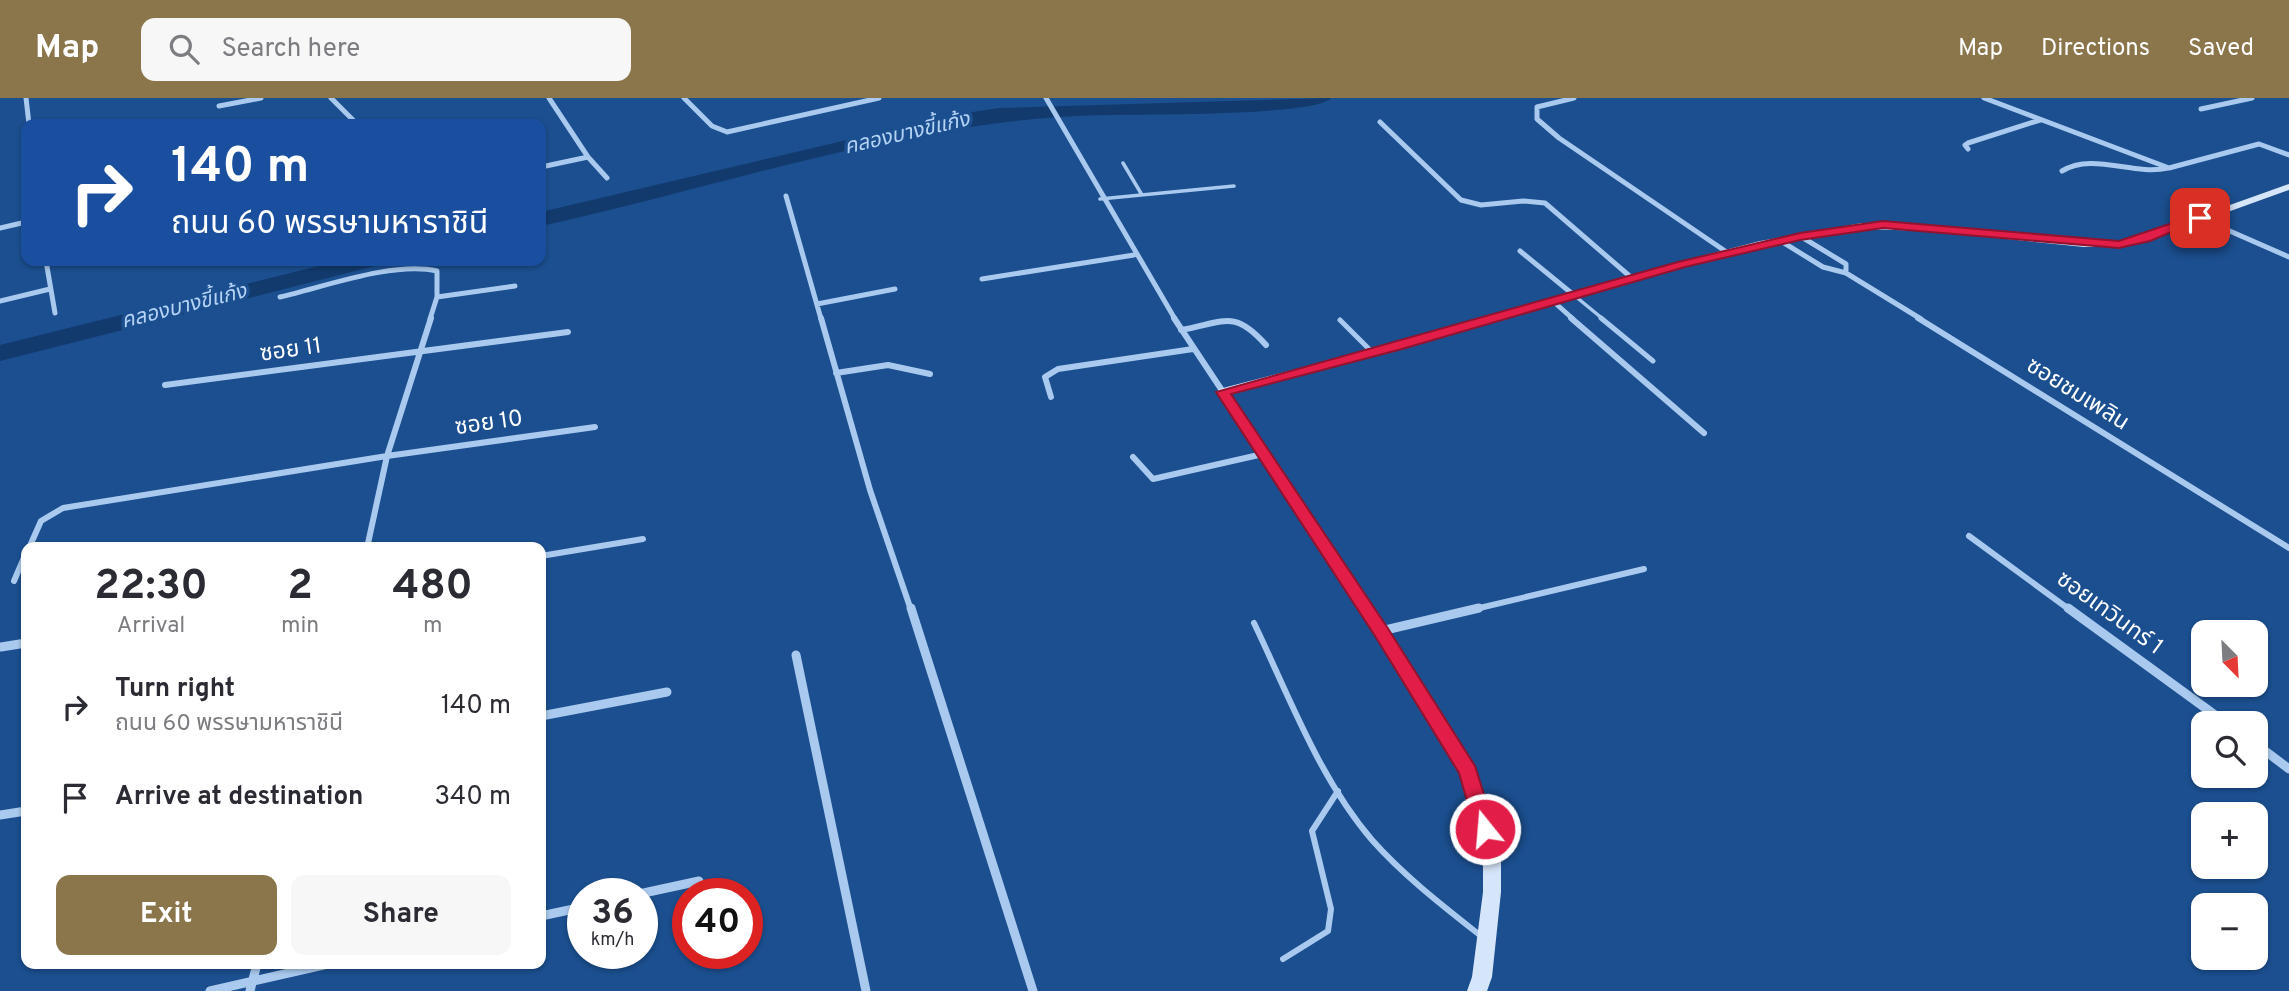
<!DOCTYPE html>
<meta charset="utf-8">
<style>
:root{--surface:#fff;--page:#f7f7f7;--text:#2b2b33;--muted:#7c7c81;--accent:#8a764a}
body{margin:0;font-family:Overpass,"Noto Sans Thai",sans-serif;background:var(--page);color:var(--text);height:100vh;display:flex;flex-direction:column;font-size:26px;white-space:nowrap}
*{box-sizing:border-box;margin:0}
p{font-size:23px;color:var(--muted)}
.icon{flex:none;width:38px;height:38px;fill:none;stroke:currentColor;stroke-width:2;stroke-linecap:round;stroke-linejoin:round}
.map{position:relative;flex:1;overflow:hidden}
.side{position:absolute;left:21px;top:444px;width:525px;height:427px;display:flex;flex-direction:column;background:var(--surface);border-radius:14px;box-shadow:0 2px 5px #0004}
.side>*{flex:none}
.banner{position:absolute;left:21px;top:21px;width:525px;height:147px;border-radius:14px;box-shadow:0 2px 5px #0004;background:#1a4fa0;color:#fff;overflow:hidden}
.needle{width:46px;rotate:156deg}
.buttons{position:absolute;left:2191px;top:522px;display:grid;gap:14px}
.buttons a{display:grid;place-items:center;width:77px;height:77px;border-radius:14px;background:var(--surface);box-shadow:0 2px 5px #0004;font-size:35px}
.speed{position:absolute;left:567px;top:780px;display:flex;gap:14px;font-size:35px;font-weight:700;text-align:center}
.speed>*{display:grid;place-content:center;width:91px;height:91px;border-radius:50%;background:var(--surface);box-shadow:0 2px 5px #0004;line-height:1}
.speed small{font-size:18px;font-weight:400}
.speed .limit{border:10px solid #d22;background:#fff;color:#111}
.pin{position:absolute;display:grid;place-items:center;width:60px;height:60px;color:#fff;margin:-30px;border-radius:14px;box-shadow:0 4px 10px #0006}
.me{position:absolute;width:77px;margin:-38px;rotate:343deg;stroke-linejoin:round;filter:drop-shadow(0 0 5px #0008)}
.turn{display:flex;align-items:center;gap:24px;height:147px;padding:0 35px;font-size:32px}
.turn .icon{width:91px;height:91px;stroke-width:2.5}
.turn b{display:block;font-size:49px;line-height:60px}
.eta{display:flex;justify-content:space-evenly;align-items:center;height:119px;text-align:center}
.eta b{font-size:42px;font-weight:700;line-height:49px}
.cta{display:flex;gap:14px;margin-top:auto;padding:14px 35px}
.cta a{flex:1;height:80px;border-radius:14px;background:var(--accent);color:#fff;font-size:28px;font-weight:700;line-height:80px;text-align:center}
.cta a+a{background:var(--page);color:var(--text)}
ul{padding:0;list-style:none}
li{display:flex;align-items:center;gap:21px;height:91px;padding:0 35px}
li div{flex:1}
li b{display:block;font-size:26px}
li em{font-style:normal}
header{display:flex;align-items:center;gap:42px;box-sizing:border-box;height:98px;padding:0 35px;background:var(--accent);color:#fff}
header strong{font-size:33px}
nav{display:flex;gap:38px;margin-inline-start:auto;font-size:24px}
.search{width:490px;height:63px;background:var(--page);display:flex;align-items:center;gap:18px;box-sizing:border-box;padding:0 24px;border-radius:14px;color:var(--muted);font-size:26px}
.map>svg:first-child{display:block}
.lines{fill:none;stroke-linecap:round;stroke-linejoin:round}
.canal{fill:#123a6d;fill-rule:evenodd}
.lane-far2{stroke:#a9c9ee;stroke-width:3.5}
.lane-far1{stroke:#a9c9ee;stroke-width:5}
.lane{stroke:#a9c9ee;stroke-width:6}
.street-far2{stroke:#a9c9ee;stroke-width:5}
.street-far1{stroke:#a9c9ee;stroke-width:6}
.street{stroke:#a9c9ee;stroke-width:9}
.secondary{fill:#d6e6fa;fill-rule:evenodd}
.route{fill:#e11d48;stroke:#92132f;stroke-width:2}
.labels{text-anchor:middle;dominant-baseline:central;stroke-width:7;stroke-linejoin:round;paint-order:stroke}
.far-water-label{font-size:21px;font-style:italic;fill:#b5d3f5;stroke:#1b4f8f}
.street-label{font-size:23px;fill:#fff;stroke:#1b4f8f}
</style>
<header>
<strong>Map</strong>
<div class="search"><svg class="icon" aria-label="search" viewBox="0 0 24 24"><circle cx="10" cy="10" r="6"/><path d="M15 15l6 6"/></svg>Search here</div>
<nav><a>Map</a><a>Directions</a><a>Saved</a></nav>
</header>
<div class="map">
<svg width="2289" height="893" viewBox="0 0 2289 893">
<rect width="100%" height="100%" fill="#1b4f8f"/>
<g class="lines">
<path class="canal" d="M1331,0C1317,18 1142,16 1111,17C916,19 730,87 541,128V114L953,17L999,10Z
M339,163H379L375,168L0,263V247Z"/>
<path class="lane-far2" d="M1123,65L1142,97
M1100,101L1234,88
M1575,198L1603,221"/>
<path class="lane-far1" d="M1601,220L1653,263
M1340,222L1373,255"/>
<path class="lane" d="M1254,525C1289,598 1319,680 1372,742C1404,778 1443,808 1481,838
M1283,861L1328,833L1331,811L1312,733L1338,693"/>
<path class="street-far2" d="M26,0L29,26
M331,0L357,26
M549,0L588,59L607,80
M684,0L712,28L727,34L879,0
M1046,0L1175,221
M1574,0L1537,9V21L1559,40L1728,155
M1984,0L2169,70L2259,46L2289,57
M219,8L261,0
M2201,11L2252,0
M1380,24L1461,102L1481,107L1523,103L1545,105L1633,181
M1968,51L1965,47L1968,45L2040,22
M541,69L588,59
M2062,73C2093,54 2133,78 2168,70
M786,98L821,221
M2200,120L2289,159
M0,130L26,124
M1800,138L1846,166V175
M1779,142L1823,169L1846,175L1921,221
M1520,153L1575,198
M46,163L55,215
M982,181L1134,157
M280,199C324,189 393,163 437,173V199L430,221
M437,199L515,188
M0,203L50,191
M1554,204L1573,221
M817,206L895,191"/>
<path class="street-far1" d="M821,220L870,392L911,512
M1174,220L1223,294
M1571,220L1704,335
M1918,220L2289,450
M1181,232C1225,224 1234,211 1266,247
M836,275L888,267L930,276
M165,287L568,234
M1051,299L1045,279L1058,271L1193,251
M1133,359L1153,381L1263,356
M1969,438L2070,512
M29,450L41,423L63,410L387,358L595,329
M367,450L387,358L431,220
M541,458L643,441
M14,483L26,455
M1471,512L1644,471"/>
<path class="street" d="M911,510L1033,893
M2068,510L2226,625
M1381,533L1479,510
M1,549L26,545
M796,557L866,893
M541,618L667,594
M2256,646L2289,671
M0,717L26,713
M639,796L699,783
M541,818L583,809
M210,893L328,866
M250,893L257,866"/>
<path class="secondary" d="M2289,86V92L2150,142L2119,149H2084L1928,133L1862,131L1760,149L1686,168L1401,250L1230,296L1386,529L1476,674L1501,752V794L1492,879L1487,893H1467L1472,879L1483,794V752L1460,675L1376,537L1217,294L1219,291L1393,246L1678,164L1760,143L1862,125L1928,127L2084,143H2119L2143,138Z"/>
</g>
<path class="route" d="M2196,117L2205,120L2150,143L2119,150L1883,130L1800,142L1685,169L1402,251L1231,296L1387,529L1475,668L1495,731L1492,737H1478L1475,731L1459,675L1375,538L1216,294L1678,164L1800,135L1883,123L2119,143Z"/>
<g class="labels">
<g class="far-water-label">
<text transform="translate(907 36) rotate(-13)">คลองบางขี้แก้ง</text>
<text transform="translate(184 209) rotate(-14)">คลองบางขี้แก้ง</text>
</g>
<g class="street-label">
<text transform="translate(291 253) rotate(-8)">ซอย 11</text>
<text transform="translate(2077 297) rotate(32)">ซอยชมเพลิน</text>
<text transform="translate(489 326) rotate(-8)">ซอย 10</text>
<text transform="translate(2109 516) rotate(36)">ซอยเทวินทร์ 1</text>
</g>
</g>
</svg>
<div class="buttons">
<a><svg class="needle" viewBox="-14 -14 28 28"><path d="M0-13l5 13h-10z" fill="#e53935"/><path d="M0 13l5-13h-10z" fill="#7c7c81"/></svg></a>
<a><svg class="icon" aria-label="search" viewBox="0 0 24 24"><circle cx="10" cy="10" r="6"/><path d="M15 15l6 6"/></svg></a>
<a>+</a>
<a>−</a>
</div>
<div class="speed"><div>36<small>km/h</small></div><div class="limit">40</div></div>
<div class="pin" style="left:2200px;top:120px;background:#d93025"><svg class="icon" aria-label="arrive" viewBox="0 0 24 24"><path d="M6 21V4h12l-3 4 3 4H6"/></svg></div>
<svg class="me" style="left:1485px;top:731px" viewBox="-20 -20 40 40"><circle r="17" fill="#e11d48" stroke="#fff" stroke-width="3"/><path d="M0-11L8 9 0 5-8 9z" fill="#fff"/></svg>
<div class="banner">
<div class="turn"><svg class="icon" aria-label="right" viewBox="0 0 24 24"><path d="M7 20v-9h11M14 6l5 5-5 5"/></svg><div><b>140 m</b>ถนน 60 พรรษามหาราชินี</div></div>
</div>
<section class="side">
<div class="eta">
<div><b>22:30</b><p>Arrival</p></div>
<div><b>2</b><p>min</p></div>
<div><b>480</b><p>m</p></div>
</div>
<ul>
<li><svg class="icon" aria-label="right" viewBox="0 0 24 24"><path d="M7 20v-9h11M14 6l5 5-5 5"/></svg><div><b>Turn right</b><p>ถนน 60 พรรษามหาราชินี</p></div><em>140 m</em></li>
<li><svg class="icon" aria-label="arrive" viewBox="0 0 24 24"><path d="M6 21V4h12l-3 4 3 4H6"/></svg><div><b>Arrive at destination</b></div><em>340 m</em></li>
</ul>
<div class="cta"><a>Exit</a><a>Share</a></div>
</section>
</div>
